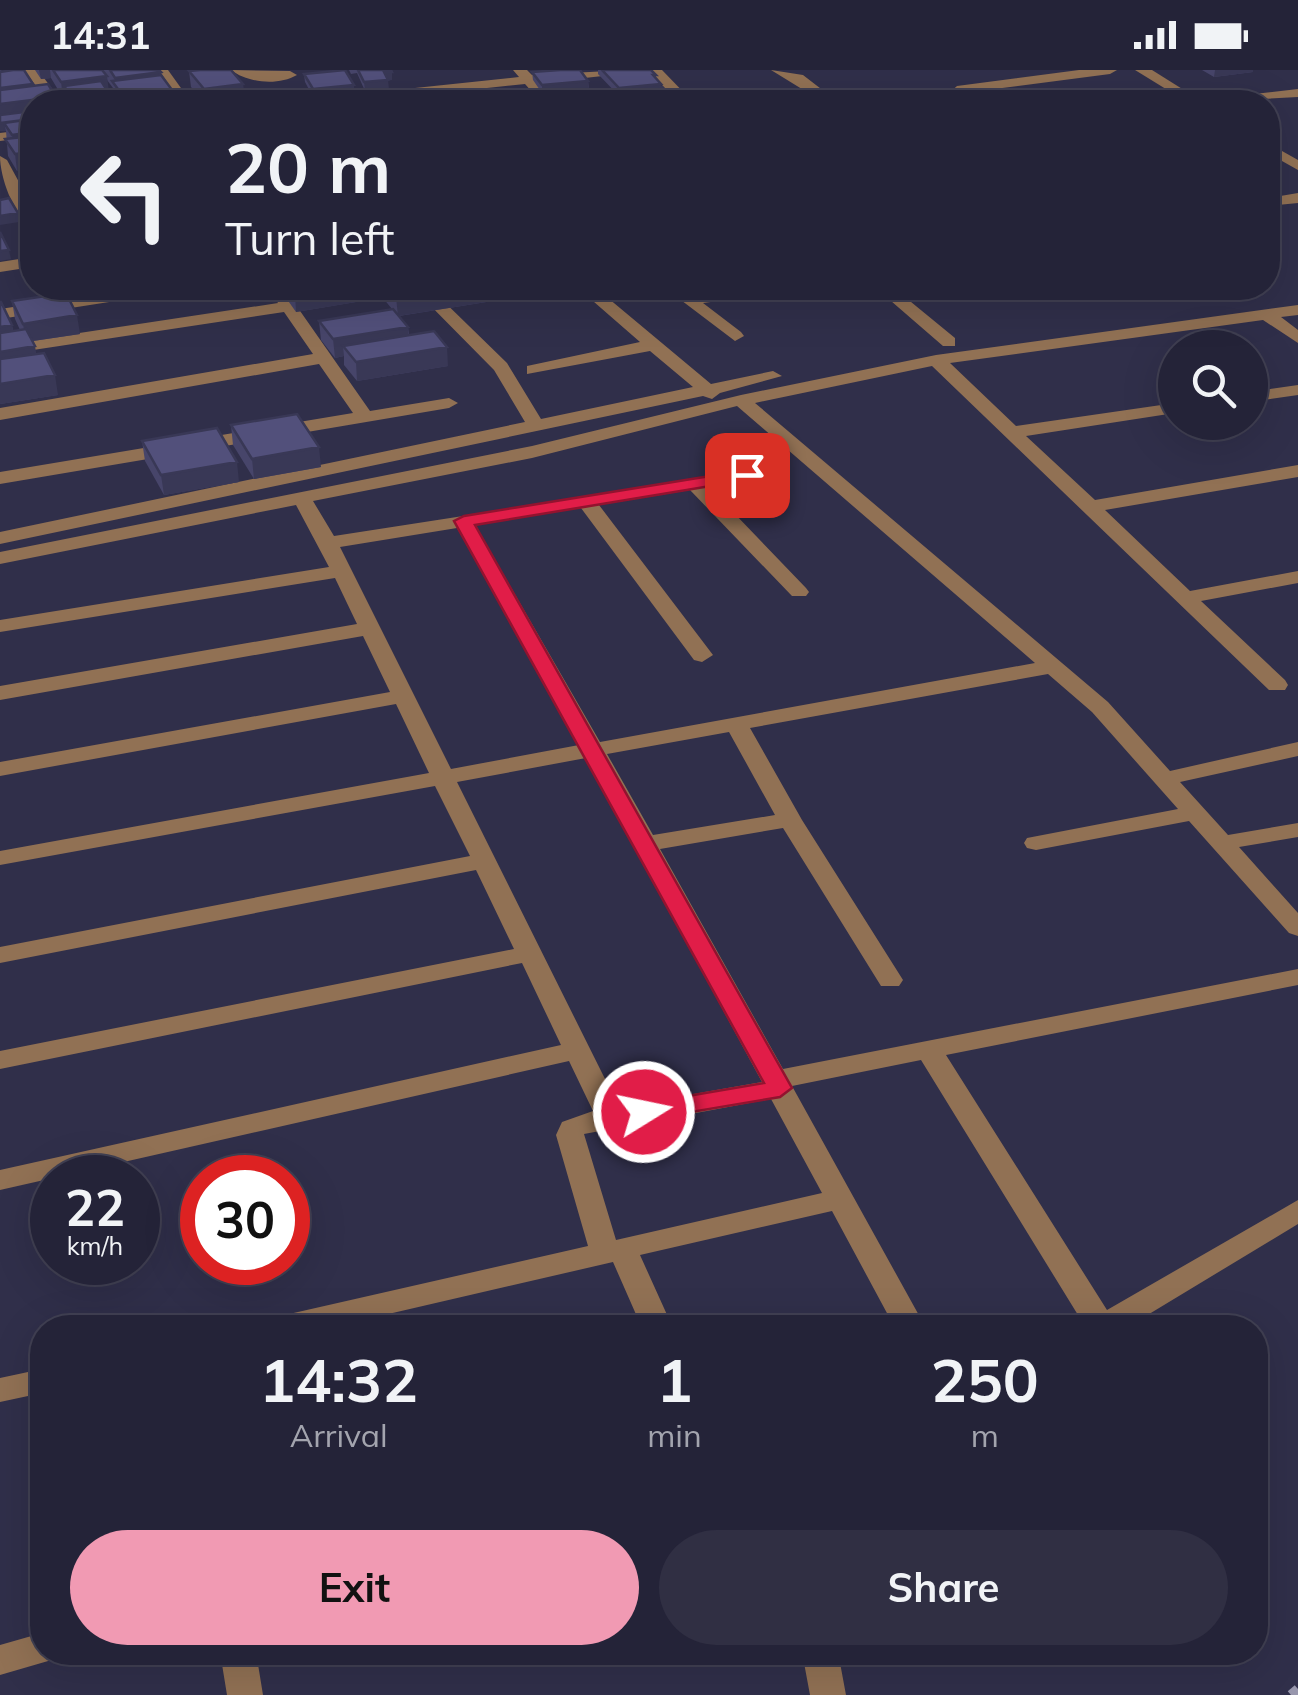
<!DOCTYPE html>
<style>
:root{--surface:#242338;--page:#302f43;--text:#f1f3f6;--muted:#a3a4ae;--line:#414053;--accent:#f19ab3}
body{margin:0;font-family:Mulish,sans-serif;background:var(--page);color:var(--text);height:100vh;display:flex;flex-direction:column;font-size:38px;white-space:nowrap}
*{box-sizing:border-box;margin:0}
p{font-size:32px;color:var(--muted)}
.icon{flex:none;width:55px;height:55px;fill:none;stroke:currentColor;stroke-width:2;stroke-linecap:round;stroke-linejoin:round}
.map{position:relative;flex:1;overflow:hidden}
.details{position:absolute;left:30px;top:1245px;width:1238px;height:350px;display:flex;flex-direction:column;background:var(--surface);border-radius:40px;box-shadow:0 10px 40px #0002,0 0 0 2px var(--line)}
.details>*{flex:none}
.top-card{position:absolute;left:20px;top:20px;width:1260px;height:210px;border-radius:40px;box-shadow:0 10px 40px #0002,0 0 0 2px var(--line);background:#242338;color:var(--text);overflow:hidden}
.buttons{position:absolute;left:1158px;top:260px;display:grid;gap:20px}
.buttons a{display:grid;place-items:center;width:110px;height:110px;border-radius:50%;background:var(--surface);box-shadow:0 10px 40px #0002,0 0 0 2px var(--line);font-size:50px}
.speed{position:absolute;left:30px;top:1085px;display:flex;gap:20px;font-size:50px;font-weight:700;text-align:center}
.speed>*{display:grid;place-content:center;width:130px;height:130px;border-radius:50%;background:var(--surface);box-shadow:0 10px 40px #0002,0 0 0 2px var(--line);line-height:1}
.speed small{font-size:25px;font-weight:400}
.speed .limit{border:15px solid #d22;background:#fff;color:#111}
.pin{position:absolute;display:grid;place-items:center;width:85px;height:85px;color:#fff;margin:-42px;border-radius:20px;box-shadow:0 5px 15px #0006}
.me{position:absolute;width:110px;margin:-55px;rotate:80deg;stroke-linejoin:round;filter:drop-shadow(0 0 8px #0008)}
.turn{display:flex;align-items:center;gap:35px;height:210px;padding:0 40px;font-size:45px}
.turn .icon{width:130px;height:130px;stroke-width:2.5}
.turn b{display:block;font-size:70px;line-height:85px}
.eta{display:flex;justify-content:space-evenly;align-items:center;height:170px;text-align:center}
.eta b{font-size:60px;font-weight:700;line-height:70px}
.button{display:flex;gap:20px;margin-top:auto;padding:20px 40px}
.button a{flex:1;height:115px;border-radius:60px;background:var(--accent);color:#111;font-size:40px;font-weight:700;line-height:115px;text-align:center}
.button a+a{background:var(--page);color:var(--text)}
.status{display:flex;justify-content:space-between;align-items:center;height:70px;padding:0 50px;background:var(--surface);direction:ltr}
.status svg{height:28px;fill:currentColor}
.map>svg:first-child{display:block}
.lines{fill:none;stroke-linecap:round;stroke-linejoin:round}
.minor{fill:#917154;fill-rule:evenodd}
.rail{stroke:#9897ad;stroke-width:10;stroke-dasharray:22 22;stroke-linecap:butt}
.wall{fill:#47456a}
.shaded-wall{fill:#393856}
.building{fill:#52507b;stroke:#393856;stroke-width:2.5}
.route{fill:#e11d48;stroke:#92132f;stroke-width:2.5}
</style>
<div class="status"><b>14:31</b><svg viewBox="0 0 49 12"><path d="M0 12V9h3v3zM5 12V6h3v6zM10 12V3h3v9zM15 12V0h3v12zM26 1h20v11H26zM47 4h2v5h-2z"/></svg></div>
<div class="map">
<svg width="1298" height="1625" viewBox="0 0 1298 1625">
<rect width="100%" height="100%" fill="#302f4a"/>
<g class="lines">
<path class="minor" d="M24,0H38L62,32H48Z
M154,0H168L191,32H177Z
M231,0L290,1L297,5C278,16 248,13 231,0Z
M513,0H527L532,5L628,0L621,4L539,13L555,32H541L525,14L358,32H265L272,28L358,24L519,7Z
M647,0H662L693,32H679Z
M771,0L803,5L838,32H823Z
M1079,0H1117L1110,4L963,23L974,32H958L948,24L957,16Z
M1135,0H1152L1203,32H1187Z
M1298,19V27L1211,32L1218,28Z
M32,59V67L0,71V63Z
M1268,73L1298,90V100L1268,83Z
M0,86L7,90L32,136V155C13,145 0,107 0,86Z
M1298,123V133L1268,136V128Z
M32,187V197L0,202V192Z
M138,218H175L167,223L0,249V239Z
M268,218H284L370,341L449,328L458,333L449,338L0,414V402L353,343L319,294L0,350V338L313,284L284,242L0,285V275L278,233Z
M413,218H430L507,293L541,349L693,317L650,281L527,304V296L640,272L578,218H596L711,314L773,301L782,306L720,323L712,329L703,326L0,474V462L525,352L494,300Z
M665,218H683L692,225L747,218H789L781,223L703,233L741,262L744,266L735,271Z
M876,218H894L955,268V276H943Z
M1298,235V245L1281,247L1298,260V273L1263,250L950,293L1016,356L1175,333V343L1026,366L1095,430L1298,395V407L1105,440L1190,521L1298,501V513L1201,531L1285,610L1288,615L1285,620H1269L932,296L755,333L1108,632L1170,701L1298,672V686L1180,712L1228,765L1298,753V767L1239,777L1298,843V866L1289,863L1189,751L1036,780L1027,778L1024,773L1027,768L1178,739L1092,642L1048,604L750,658L802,750L903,910L899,916H881L783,758L660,779L783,999L1298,899V915L946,985L1107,1240L1298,1130V1154L1126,1258H1086L921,990L792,1016L926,1258H895L832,1141L640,1185L673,1258H642L613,1192L328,1258H261L265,1250L276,1247L588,1176L556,1065L562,1052L593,1041L569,991L0,1120V1100L561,975L522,893L0,999V981L514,879L476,800L0,893V877L470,786L435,716L0,795V781L429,703L396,634L0,706V692L390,622L363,566L0,630V616L357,554L335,508L0,562V550L329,497L296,435L0,494V482L532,376L741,325L936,285ZM737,336L1035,593L600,672L475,455L581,438L694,590L702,592L713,585L599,435L690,420L792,526H806L809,522L806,518L709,417L754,409V401L334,466L313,431L532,388ZM457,458L579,675L451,699L340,477ZM729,662L775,745L653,765L607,684ZM586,688L762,1012L619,1037L457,712ZM771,1029L822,1123L616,1170L584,1064Z
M1298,315V325L1250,332V322Z
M42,1299V1323L0,1332V1308Z
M42,1563V1582H58L55,1589L0,1605V1575Z
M220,1582H256L263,1625H227Z
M802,1582H838L846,1625H810Z"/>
<path class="rail" d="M1291,1625L1298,1619"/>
</g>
<path class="wall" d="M0,0L56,27L57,32H32L17,101L8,86L6,61H0Z
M35,0H102L104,2L103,0H159L175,24L176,32H118L114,27L113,18L107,10L108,22L115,32H67L66,28H63L51,8L41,9Z
M349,0H391L392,10H388L365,21L357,3L351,4Z
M598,0H651L661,14V17L670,27L630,32L627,26H619L598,4Z
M1202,0H1253V2L1214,7Z
M189,1L243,14L244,30L203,32L191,17Z
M532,2L588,11L589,19L542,23L533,10Z
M304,4L354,15V23L401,30V32H347L346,24H349L334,25L341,32H292V30L313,27L305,12Z
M284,218H373L374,229L296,242L284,225Z
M377,218H517L518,227L399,246L408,257L409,265L448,296L357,311L344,295V286L335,288L321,270L319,251L392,239L378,222Z
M12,231L80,264L33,271L36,284L58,325L0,334V232L12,255L13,261L20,260L15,249Z
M231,355L321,397L254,409L233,375Z
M142,371L239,412L164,425L145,391Z"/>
<path class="shaded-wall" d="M39,0H50L51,8L41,9Z
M1215,0H1253V2L1214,7Z
M161,2L163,18L116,16L115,8Z
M384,2H392V10L384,11Z
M107,6L109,22L64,16L66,28H63L61,12Z
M388,10L389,19L365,21L364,12Z
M588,11L589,19L542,23V15Z
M33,14L35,30L56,27L57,32H32V46L0,50V18Z
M243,14L244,30L205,32L204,19Z
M661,14V22L627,20V26H619V18Z
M354,15V23L313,27V19Z
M175,24L176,32H126V30Z
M0,53H4L6,61H0Z
M32,62V79L15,82L12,65Z
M32,82V99L17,101L15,84Z
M18,143L19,152L0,155V146Z
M9,180L11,189L0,191V181Z
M330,218H373L374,229L296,242L295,223Z
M459,218H517L518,227L398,246L396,227Z
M77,245L80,264L26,272L23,254Z
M12,255L15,274L0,276V257Z
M408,257L409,276H343L344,286L335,288L333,269Z
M35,276L38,295L0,301V282Z
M447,277L448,296L357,311L356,292Z
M55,305L58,325L0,334V314Z
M319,377L321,397L254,409L252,389Z
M237,392L239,412L164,425L161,405Z"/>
<path class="building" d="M13,0H24L33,14L0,18V2Z
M53,0H102L107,6L61,12Z
M110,0H159L161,2L115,8Z
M200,0H231L243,14L204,19L189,1Z
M345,0L354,15L313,19L304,4Z
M358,0H391L392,2H384L388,10L364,12Z
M560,0H580L588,11L542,15L532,2Z
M602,0H651L656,5H653L661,14L619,18Z
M161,5L175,24L126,30L112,11Z
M101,11L114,31L75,32L64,16Z
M48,14L56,27L0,34V20Z
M662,17L670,27L635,30L627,20Z
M389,19L401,30L381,32H354L346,24Z
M333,24L341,32H295L292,30Z
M603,24L614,32H567L564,27Z
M676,28L679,32H630Z
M32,41V49L0,53V45Z
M32,49V62L12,65L4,53Z
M32,66V82L15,84L5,69Z
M9,128L18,143L0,146V130Z
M0,162L9,180L0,181Z
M291,218H330L295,223Z
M388,218H459L396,227Z
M66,223L77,245L23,254L12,231Z
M0,232H1L12,255L0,257Z
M393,239L408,257L333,269L319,251Z
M26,259L35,276L0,282V263Z
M434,261L447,277L356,292L343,276Z
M44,283L55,305L0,314V289Z
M297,344L319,377L252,389L231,355Z
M217,358L237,392L161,405L142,371Z"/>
<path class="route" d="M747,400L753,401V409L475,455L792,1018L780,1027L644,1050L631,1042L635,1035L764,1013L454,451L464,446Z"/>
</svg>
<div class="buttons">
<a><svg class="icon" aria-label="search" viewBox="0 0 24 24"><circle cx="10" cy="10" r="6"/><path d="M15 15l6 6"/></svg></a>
</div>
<div class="speed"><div>22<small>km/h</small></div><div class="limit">30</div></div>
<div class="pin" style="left:747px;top:405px;background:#d93025"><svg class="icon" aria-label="arrive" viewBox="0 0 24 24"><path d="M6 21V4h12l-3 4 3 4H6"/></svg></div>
<svg class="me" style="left:644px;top:1042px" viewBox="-20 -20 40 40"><circle r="17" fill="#e11d48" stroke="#fff" stroke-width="3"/><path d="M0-11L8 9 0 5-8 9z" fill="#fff"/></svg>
<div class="top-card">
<div class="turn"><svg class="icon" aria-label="left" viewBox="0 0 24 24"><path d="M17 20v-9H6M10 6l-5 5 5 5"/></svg><div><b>20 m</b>Turn left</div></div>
</div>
<section class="details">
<div class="eta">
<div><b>14:32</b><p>Arrival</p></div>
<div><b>1</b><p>min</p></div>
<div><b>250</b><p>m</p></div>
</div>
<div class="button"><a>Exit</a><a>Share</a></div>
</section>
</div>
